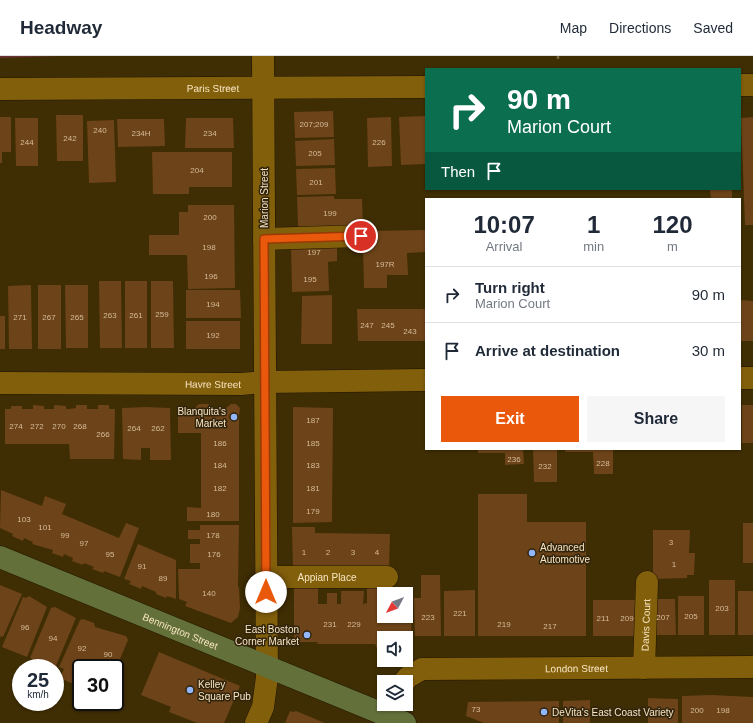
<!DOCTYPE html>
<style>
:root{--surface:#fff;--page:#f6f6f7;--text:#1f2937;--muted:#747a83;--line:#e0e1e3;--accent:#ea580c}
body{margin:0;font-family:Helvetica,sans-serif;background:var(--page);color:var(--text);height:100vh;display:flex;flex-direction:column;font-size:15px;white-space:nowrap}
*{box-sizing:border-box;margin:0}
p{font-size:13px;color:var(--muted)}
.icon{flex:none;width:22px;height:22px;fill:none;stroke:currentColor;stroke-width:2;stroke-linecap:round;stroke-linejoin:round}
.map{position:relative;flex:1;overflow:hidden}
.drawer{position:absolute;left:425px;top:142px;width:316px;height:252px;display:flex;flex-direction:column;background:var(--surface);border-radius:0px;box-shadow:0 1px 3px #0004}
.drawer>*{flex:none}
.banner{position:absolute;left:425px;top:12px;width:316px;height:122px;border-radius:0px;box-shadow:0 1px 3px #0004;background:#0b6e4f;color:#fff;overflow:hidden}
.needle{width:26px;rotate:229deg}
.controls{position:absolute;left:377px;top:531px;display:grid;gap:8px}
.controls a{display:grid;place-items:center;width:36px;height:36px;border-radius:0px;background:var(--surface);box-shadow:0 1px 3px #0004;font-size:20px}
.speed{position:absolute;left:12px;top:603px;display:flex;gap:8px;font-size:20px;font-weight:700;text-align:center}
.speed>*{display:grid;place-content:center;width:52px;height:52px;border-radius:50%;background:var(--surface);box-shadow:0 1px 3px #0004;line-height:1}
.speed small{font-size:10px;font-weight:400}
.speed .limit{border:2px solid #111;border-radius:6px;background:#fff;color:#111}
.pin{position:absolute;display:grid;place-items:center;width:34px;height:34px;color:#fff;margin:-17px;border:2px solid #fff;border-radius:50%;box-shadow:0 1px 4px #0007}
.me{position:absolute;width:44px;margin:-22px;rotate:0deg;stroke-linejoin:round;filter:drop-shadow(0 0 3px #0008)}
.turn{display:flex;align-items:center;gap:14px;height:84px;padding:0 16px;font-size:18px}
.turn .icon{width:52px;height:52px;stroke-width:2.5}
.turn b{display:block;font-size:28px;line-height:34px}
.then{display:flex;align-items:center;height:38px;padding:0 16px;background:#0003;gap:8px;font-size:15px}
.eta{display:flex;justify-content:space-evenly;align-items:center;height:68px;text-align:center}
.eta b{font-size:24px;font-weight:700;line-height:28px}
.button{display:flex;gap:8px;margin-top:auto;padding:8px 16px}
.button a{flex:1;height:46px;border-radius:0px;background:var(--accent);color:#fff;font-size:16px;font-weight:700;line-height:46px;text-align:center}
.button a+a{background:var(--page);color:var(--text)}
ul{padding:0;list-style:none}
li{display:flex;align-items:center;gap:12px;height:56px;padding:0 16px;border-top:1px solid var(--line)}
li div{flex:1}
li b{display:block;font-size:15px}
li em{font-style:normal}
header{display:flex;align-items:center;gap:24px;box-sizing:border-box;height:56px;padding:0 20px;background:var(--surface);border-bottom:1px solid var(--line)}
header strong{font-size:19px}
nav{display:flex;gap:22px;margin-inline-start:auto;font-size:14px}
.map>svg:first-child{display:block}
.green{fill:#673231}
.building{fill:#6d4319}
.lines{fill:none;stroke-linecap:round;stroke-linejoin:round}
.street-casing{stroke:#211601;stroke-width:23}
.secondary-casing{stroke:#211601;stroke-width:23}
.path{stroke:#7b6841;stroke-width:2.5;stroke-dasharray:3 3;stroke-linecap:butt}
.street{stroke:#825f0b;stroke-width:22}
.secondary{stroke:#637039;stroke-width:22}
.route-casing{stroke:#983908;stroke-width:10}
.route{stroke:#ea580c;stroke-width:7}
.poi-dot{fill:#92b7fd;stroke:#30240d;stroke-width:1.5}
.labels{text-anchor:middle;dominant-baseline:central;stroke-width:3;stroke-linejoin:round;paint-order:stroke}
.number-label{font-size:8px;fill:#d5bc98}
.street-label{font-size:10px;fill:#f8e5c2;stroke:#30240d}
.poi-label{font-size:10px;fill:#f8e5c2;stroke:#30240d;text-anchor:start}
</style>
<header>
<strong>Headway</strong>
<nav><a>Map</a><a>Directions</a><a>Saved</a></nav>
</header>
<div class="map">
<svg width="753" height="667" viewBox="0 0 753 667">
<rect width="100%" height="100%" fill="#3f2d03"/>
<path class="green" d="M0,0H60L0,2Z"/>
<path class="building" d="M333,55L334,81L295,82L294,56Z
M56,59H83V105H57Z
M426,60V108L401,109L399,61Z
M0,61H11V96H2V107H0Z
M391,61L392,110L368,111L367,62Z
M753,61V169H745L741,62Z
M15,62H38V110H16Z
M186,62H233L234,92H185Z
M117,63H164L165,90L118,91Z
M114,64L116,126L89,127L87,65Z
M334,83L335,109L296,110L295,85Z
M152,96H232V131H189V138H153Z
M335,112L336,138L297,139L296,113Z
M710,133H732V143H711Z
M334,140V143H362L363,170L298,171L297,141Z
M188,149H234L235,232L188,233L187,199H149V179H179V156H188Z
M426,174V196L407,197L408,219H387V232H364L363,190H368V175Z
M337,185V205L328,206L329,235L292,236L291,187Z
M99,225H121L122,292H100Z
M125,225H147V292H125Z
M151,225H173L174,292H151Z
M31,229L32,293H9L8,230Z
M38,229H61V293H38Z
M65,229H88V292H66Z
M186,234H240L241,262H186Z
M332,239V288H301L302,240Z
M740,244L753,245V285H740Z
M357,253H426V285H358Z
M0,260H5V293H0Z
M186,265H240V293H186Z
M199,348H208L212,353L226,352L231,348H236L240,352L239,360V465H187V451L201,452V377H178V352H195Z
M33,349L44,350V353H54V349L66,350V353H69L76,352V349H87V353H98V349H109V353H115L114,403H70L69,388H5V353H11V350H22V353H33Z
M742,349H753V387H742Z
M146,351L170,352L171,404H150V392H141V404L123,403L122,352Z
M293,351L333,352L332,466L293,467Z
M478,393H523L524,408L505,409V397H478Z
M533,393H557V426H534Z
M565,393H613V418H594L593,396H565Z
M1,434L42,450L45,440L66,448L62,458L119,482L126,467L139,472L120,521L104,515L103,517L92,513L94,511L84,507L83,509L72,505L73,502L64,498L63,501L52,497L53,494L32,488L33,486L28,484L24,482L23,485L12,480L13,478L0,472Z
M478,438H527V466H586V580H478Z
M743,467H753V507H743Z
M200,469H239L238,531H239L240,552L238,561L231,567L185,550L187,546L179,543L178,513H200V507H190V488H200V483H188V474H200Z
M292,471H315V477L390,478L389,515H293Z
M653,474H690L689,497H695L694,519H687V522L653,523Z
M138,488L176,504V543L167,540L166,542L156,538V536L142,530L141,533L129,528L131,525L124,523Z
M421,519H440L441,580H415L414,542H421Z
M709,524H735V579H709Z
M294,526H318V548H327V537H337V548H341V535H364L363,548L367,547V528H382L380,548H384V560H406V547H412L411,588H406V582H384V591L377,592L375,588H317L318,586H294Z
M0,529L22,538L3,581L1,580L0,583Z
M475,534V580H444V535Z
M738,535H753V579H738Z
M29,540L47,551L27,601L2,591L23,541L26,542Z
M678,540H704V579H678Z
M650,543H675L676,579H650Z
M593,544H639L640,580H593Z
M55,551L76,562L55,612H53L30,602L51,552Z
M83,563L94,567L95,571L126,580L128,584L115,615V612H81V619L76,629L60,622L64,613L59,611L80,564Z
M159,596L240,630L224,667H197L169,656L171,651L141,639Z
M711,639L753,641V667H682V640Z
M648,642L678,643V667H648Z
M590,644V667H563V645Z
M559,645V667H484L466,660L468,646Z
M290,655L293,656L296,655L325,667H285Z"/>
<g class="lines">
<defs>
<g id="street">
<path d="M740,29H753"/>
<path id="s1" d="M0,33L426,31"/>
<path d="M264,183L361,180"/>
<path d="M740,322H753"/>
<path id="s2" d="M0,327L241,328L264,326L426,324"/>
<path id="s3" d="M267,521H387"/>
<path id="s4" d="M644,612L647,526"/>
<path id="s5" d="M404,626L408,621L422,613L753,611"/>
<path d="M256,667L263,651L267,621L263,0"/>
</g>
<g id="secondary">
<path id="s6" d="M0,501L405,667"/>
</g>
</defs>
<use href="#street" class="street-casing"/>
<use href="#secondary" class="secondary-casing"/>
<path class="path" d="M558,0V3"/>
<use href="#street" class="street"/>
<use href="#secondary" class="secondary"/>
</g>
<g class="lines">
<defs>
<path id="route" d="M266,536L264,183L361,180"/>
</defs>
<use href="#route" class="route-casing"/>
<use href="#route" class="route"/>
</g>
<g class="poi-dot">
<circle cx="234" cy="361" r="4"/>
<circle cx="532" cy="497" r="4"/>
<circle cx="307" cy="579" r="4"/>
<circle cx="190" cy="634" r="4"/>
<circle cx="544" cy="656" r="4"/>
</g>
<g class="labels">
<g class="number-label">
<text x="314" y="68">207;209</text>
<text x="100" y="74">240</text>
<text x="141" y="77">234H</text>
<text x="210" y="77">234</text>
<text x="70" y="82">242</text>
<text x="27" y="86">244</text>
<text x="379" y="86">226</text>
<text x="315" y="97">205</text>
<text x="197" y="114">204</text>
<text x="316" y="126">201</text>
<text x="330" y="157">199</text>
<text x="210" y="161">200</text>
<text x="209" y="191">198</text>
<text x="314" y="196">197</text>
<text x="385" y="208">197R</text>
<text x="211" y="220">196</text>
<text x="310" y="223">195</text>
<text x="213" y="248">194</text>
<text x="162" y="258">259</text>
<text x="110" y="259">263</text>
<text x="136" y="259">261</text>
<text x="20" y="261">271</text>
<text x="49" y="261">267</text>
<text x="77" y="261">265</text>
<text x="367" y="269">247</text>
<text x="388" y="269">245</text>
<text x="410" y="275">243</text>
<text x="213" y="279">192</text>
<text x="313" y="364">187</text>
<text x="16" y="370">274</text>
<text x="37" y="370">272</text>
<text x="59" y="370">270</text>
<text x="80" y="370">268</text>
<text x="134" y="372">264</text>
<text x="158" y="372">262</text>
<text x="103" y="378">266</text>
<text x="220" y="387">186</text>
<text x="313" y="387">185</text>
<text x="514" y="403">236</text>
<text x="603" y="407">228</text>
<text x="220" y="409">184</text>
<text x="313" y="409">183</text>
<text x="545" y="410">232</text>
<text x="220" y="432">182</text>
<text x="313" y="432">181</text>
<text x="313" y="455">179</text>
<text x="213" y="458">180</text>
<text x="24" y="463">103</text>
<text x="45" y="471">101</text>
<text x="65" y="479">99</text>
<text x="213" y="479">178</text>
<text x="671" y="486">3</text>
<text x="84" y="487">97</text>
<text x="304" y="496">1</text>
<text x="328" y="496">2</text>
<text x="353" y="496">3</text>
<text x="377" y="496">4</text>
<text x="110" y="498">95</text>
<text x="214" y="498">176</text>
<text x="674" y="508">1</text>
<text x="142" y="510">91</text>
<text x="163" y="522">89</text>
<text x="209" y="537">140</text>
<text x="722" y="552">203</text>
<text x="460" y="557">221</text>
<text x="691" y="560">205</text>
<text x="428" y="561">223</text>
<text x="663" y="561">207</text>
<text x="603" y="562">211</text>
<text x="627" y="562">209</text>
<text x="330" y="568">231</text>
<text x="354" y="568">229</text>
<text x="504" y="568">219</text>
<text x="550" y="570">217</text>
<text x="25" y="571">96</text>
<text x="53" y="582">94</text>
<text x="82" y="592">92</text>
<text x="108" y="598">90</text>
<text x="476" y="653">73</text>
<text x="697" y="654">200</text>
<text x="723" y="654">198</text>
</g>
<g class="street-label">
<text stroke="none"><textPath href="#s1" startOffset="213">Paris Street</textPath></text>
<text transform="translate(264 142) rotate(-90)">Marion Street</text>
<text stroke="none"><textPath href="#s2" startOffset="213">Havre Street</textPath></text>
<text stroke="none"><textPath href="#s3" startOffset="60">Appian Place</textPath></text>
<text stroke="none"><textPath href="#s4" startOffset="43">Davis Court</textPath></text>
<text stroke="none"><textPath href="#s6" startOffset="195">Bennington Street</textPath></text>
<text stroke="none"><textPath href="#s5" startOffset="177">London Street</textPath></text>
</g>
<g class="poi-label">
<text x="226" y="355" text-anchor="end">Blanquita's<tspan x="226" dy="12">Market</tspan></text>
<text x="540" y="491">Advanced<tspan x="540" dy="12">Automotive</tspan></text>
<text x="299" y="573" text-anchor="end">East Boston<tspan x="299" dy="12">Corner Market</tspan></text>
<text x="198" y="628">Kelley<tspan x="198" dy="12">Square Pub</tspan></text>
<text x="552" y="656">DeVita's East Coast Variety</text>
</g>
</g>
</svg>
<div class="controls">
<a><svg class="needle" viewBox="-14 -14 28 28"><path d="M0-13l5 13h-10z" fill="#e53935"/><path d="M0 13l5-13h-10z" fill="#747a83"/></svg></a>
<a><svg class="icon" aria-label="sound" viewBox="0 0 24 24"><path d="M4 9h4l5-4v14l-5-4H4zM17 9q2 3 0 6"/></svg></a>
<a><svg class="icon" aria-label="layers" viewBox="0 0 24 24"><path d="M12 4l9 5-9 5-9-5zM3 14l9 5 9-5"/></svg></a>
</div>
<div class="speed"><div>25<small>km/h</small></div><div class="limit">30</div></div>
<div class="pin" style="left:361px;top:180px;background:#d93025"><svg class="icon" aria-label="arrive" viewBox="0 0 24 24"><path d="M6 21V4h12l-3 4 3 4H6"/></svg></div>
<svg class="me" style="left:266px;top:536px" viewBox="-20 -20 40 40"><circle r="19" fill="#fff"/><path d="M0-13L10 11 0 6-10 11z" fill="#ea580c"/></svg>
<div class="banner">
<div class="turn"><svg class="icon" aria-label="right" viewBox="0 0 24 24"><path d="M7 20v-9h11M14 6l5 5-5 5"/></svg><div><b>90 m</b>Marion Court</div></div>
<div class="then">Then<svg class="icon" aria-label="arrive" viewBox="0 0 24 24"><path d="M6 21V4h12l-3 4 3 4H6"/></svg></div>
</div>
<section class="drawer">
<div class="eta">
<div><b>10:07</b><p>Arrival</p></div>
<div><b>1</b><p>min</p></div>
<div><b>120</b><p>m</p></div>
</div>
<ul>
<li><svg class="icon" aria-label="right" viewBox="0 0 24 24"><path d="M7 20v-9h11M14 6l5 5-5 5"/></svg><div><b>Turn right</b><p>Marion Court</p></div><em>90 m</em></li>
<li><svg class="icon" aria-label="arrive" viewBox="0 0 24 24"><path d="M6 21V4h12l-3 4 3 4H6"/></svg><div><b>Arrive at destination</b></div><em>30 m</em></li>
</ul>
<div class="button"><a>Exit</a><a>Share</a></div>
</section>
</div>
